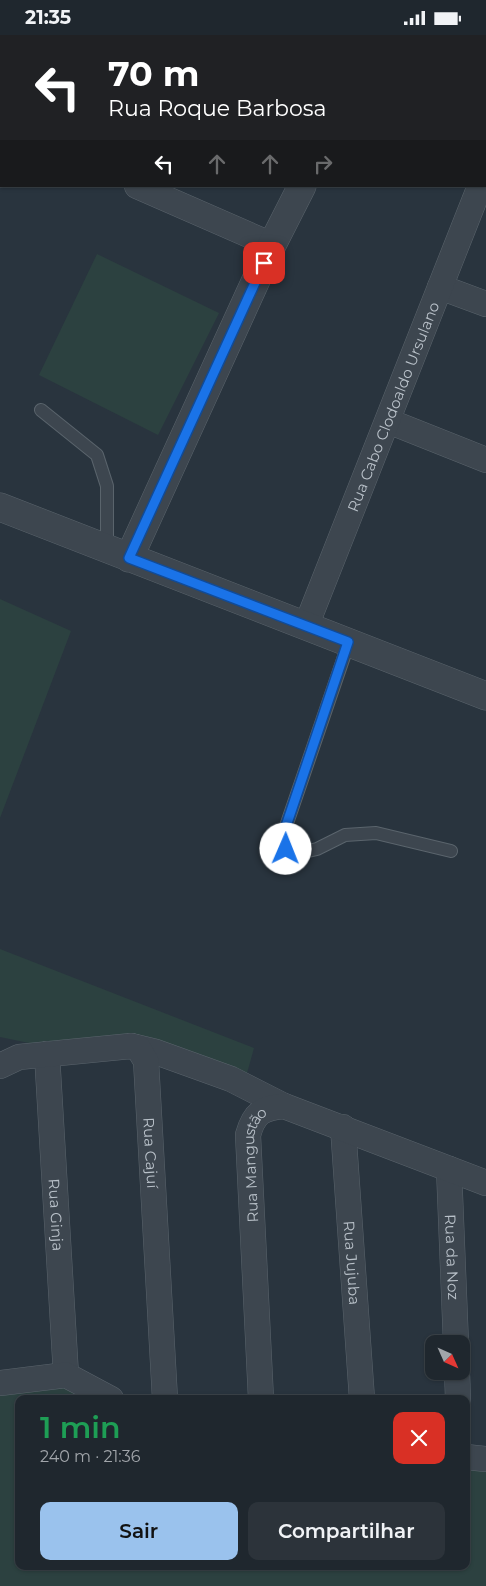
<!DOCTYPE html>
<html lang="pt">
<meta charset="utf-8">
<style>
:root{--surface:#1f272e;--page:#2c333a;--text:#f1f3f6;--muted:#a1a5aa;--line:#3c444a;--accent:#9ac2ed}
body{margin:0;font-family:Montserrat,sans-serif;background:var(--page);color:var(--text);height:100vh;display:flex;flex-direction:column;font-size:19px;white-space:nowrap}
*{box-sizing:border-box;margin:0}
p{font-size:16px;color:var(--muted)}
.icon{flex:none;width:28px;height:28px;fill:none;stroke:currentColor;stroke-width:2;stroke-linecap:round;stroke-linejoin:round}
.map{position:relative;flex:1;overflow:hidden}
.sheet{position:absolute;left:15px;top:1360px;width:455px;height:175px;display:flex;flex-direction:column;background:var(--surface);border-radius:10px;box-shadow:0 1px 4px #0004,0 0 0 1px var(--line)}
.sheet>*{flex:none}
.guide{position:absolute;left:0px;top:0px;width:486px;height:152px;box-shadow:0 1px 4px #0004,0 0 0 1px var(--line);background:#202124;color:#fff;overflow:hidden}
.needle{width:32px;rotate:135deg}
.fabs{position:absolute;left:425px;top:1300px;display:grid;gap:10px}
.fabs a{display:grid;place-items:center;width:45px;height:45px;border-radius:10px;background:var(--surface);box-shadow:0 1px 4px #0004,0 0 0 1px var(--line);font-size:25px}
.pin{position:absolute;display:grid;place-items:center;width:42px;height:42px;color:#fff;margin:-21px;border-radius:10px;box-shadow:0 2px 8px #0006}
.me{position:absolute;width:55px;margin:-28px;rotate:1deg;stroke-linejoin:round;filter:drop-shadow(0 0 4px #0008)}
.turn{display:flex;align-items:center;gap:18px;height:105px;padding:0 25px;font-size:22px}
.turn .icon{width:65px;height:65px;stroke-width:2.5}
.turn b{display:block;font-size:35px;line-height:42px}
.lanes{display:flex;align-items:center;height:48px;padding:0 25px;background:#0003;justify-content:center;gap:25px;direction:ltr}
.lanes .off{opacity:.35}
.round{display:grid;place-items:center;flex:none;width:52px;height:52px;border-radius:10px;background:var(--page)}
.summary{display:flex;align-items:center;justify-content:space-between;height:85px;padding:0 25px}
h1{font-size:30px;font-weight:600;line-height:38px;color:#1e9e55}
.action{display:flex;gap:10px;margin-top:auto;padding:10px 25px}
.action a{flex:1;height:58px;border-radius:10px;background:var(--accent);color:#111;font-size:20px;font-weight:600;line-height:58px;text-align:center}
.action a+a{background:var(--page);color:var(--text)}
.status{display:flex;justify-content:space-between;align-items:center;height:35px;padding:0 25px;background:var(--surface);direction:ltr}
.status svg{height:14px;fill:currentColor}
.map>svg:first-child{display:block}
.green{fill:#2c4140}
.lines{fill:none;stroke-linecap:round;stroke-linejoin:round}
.service-casing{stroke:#5a646c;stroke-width:14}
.minor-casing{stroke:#5a646c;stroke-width:26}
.tertiary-casing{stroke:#5a646c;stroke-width:29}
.service{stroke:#3d464f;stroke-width:12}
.minor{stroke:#3d464f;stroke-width:25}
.tertiary{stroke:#3d464f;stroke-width:28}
.route-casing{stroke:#114b97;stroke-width:12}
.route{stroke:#1a73e8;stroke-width:9}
.labels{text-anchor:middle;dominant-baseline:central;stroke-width:5;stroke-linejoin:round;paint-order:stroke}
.street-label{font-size:15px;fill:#b9c1c9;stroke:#212b34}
</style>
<div class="status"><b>21:35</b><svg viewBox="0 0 49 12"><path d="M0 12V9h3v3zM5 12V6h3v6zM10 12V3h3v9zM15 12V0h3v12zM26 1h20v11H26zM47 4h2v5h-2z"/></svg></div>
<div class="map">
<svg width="486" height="1551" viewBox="0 0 486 1551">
<rect width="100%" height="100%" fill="#29343e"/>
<path class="green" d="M97,219L219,278L158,400L39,340Z
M0,564L71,596L0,783Z
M0,914L254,1013L246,1042L139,1007L48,1012L0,1002Z
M61,1352L93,1364H19V1531H466V1435L486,1436V1551H0V1357Z"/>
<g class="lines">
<defs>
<path id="service" d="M41,375L97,420L107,451V514
M349,607L283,800L286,814L295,819L317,814L345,800L376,798L451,816"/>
<g id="minor">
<path d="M20,1L21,0"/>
<path d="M196,1L197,0"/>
<path d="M0,41L1,38"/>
<path d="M0,78L1,79"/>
<path d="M137,151L272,210"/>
<path d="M440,252L486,269"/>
<path d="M388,386L486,425"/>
<path id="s1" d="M306,591L480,151"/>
<path d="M131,1011L156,1017L231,1044L284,1071"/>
<path id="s2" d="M47,1019L66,1340"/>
<path id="s3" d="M0,1031L19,1022L131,1011L138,1013L146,1026L165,1364"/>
<path id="s4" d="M343,1092L362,1364"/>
<path id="s5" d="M449,1134L456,1309"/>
<path d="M457,1336L458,1364"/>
<path d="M0,1348L66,1340L111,1364"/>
<path id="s6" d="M261,1364L248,1100C254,1078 262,1073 284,1071L486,1148"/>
<path d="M466,1422L486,1424"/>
</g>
<path id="tertiary" d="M378,1L379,0
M0,472L486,661
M129,523L272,210L302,151"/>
</defs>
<use href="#service" class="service-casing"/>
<use href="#minor" class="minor-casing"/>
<use href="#tertiary" class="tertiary-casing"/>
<use href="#service" class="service"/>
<use href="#minor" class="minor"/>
<use href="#tertiary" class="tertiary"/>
</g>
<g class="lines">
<defs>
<path id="route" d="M264,228L129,523L348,607L283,800L286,814"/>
</defs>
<use href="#route" class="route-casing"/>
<use href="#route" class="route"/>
</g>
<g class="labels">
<g class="street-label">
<text stroke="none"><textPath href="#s1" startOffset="236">Rua Cabo Clodoaldo Ursulano</textPath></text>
<text stroke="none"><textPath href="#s3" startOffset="248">Rua Cajuí</textPath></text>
<text stroke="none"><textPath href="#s6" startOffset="236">Rua Mangustão</textPath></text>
<text stroke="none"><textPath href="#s2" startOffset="161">Rua Ginja</textPath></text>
<text stroke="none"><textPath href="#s5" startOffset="88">Rua da Noz</textPath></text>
<text stroke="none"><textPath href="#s4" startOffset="136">Rua Jujuba</textPath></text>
</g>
</g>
</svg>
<div class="fabs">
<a><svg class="needle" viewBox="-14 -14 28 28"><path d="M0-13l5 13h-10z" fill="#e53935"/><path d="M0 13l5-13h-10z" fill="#a1a5aa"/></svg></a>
</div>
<div class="pin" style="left:264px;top:228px;background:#d93025"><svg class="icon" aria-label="arrive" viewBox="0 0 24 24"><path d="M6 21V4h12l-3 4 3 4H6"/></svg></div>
<svg class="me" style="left:286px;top:814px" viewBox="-20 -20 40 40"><circle r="19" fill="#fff"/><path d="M0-13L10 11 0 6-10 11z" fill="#1a73e8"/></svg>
<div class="guide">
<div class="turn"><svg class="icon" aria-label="left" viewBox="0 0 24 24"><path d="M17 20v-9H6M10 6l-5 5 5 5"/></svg><div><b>70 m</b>Rua Roque Barbosa</div></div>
<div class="lanes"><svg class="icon" aria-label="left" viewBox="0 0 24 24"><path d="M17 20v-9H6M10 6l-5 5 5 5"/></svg><svg class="icon off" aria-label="ahead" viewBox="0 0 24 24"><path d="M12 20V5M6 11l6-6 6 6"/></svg><svg class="icon off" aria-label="ahead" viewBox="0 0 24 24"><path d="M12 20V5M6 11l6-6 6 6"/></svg><svg class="icon off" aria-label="right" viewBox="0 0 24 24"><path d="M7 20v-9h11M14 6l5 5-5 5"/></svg></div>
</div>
<section class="sheet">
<div class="summary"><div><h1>1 min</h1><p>240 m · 21:36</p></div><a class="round" style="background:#d93025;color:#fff"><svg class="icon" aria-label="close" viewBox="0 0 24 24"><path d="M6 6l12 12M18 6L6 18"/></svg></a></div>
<div class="action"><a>Sair</a><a>Compartilhar</a></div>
</section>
</div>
